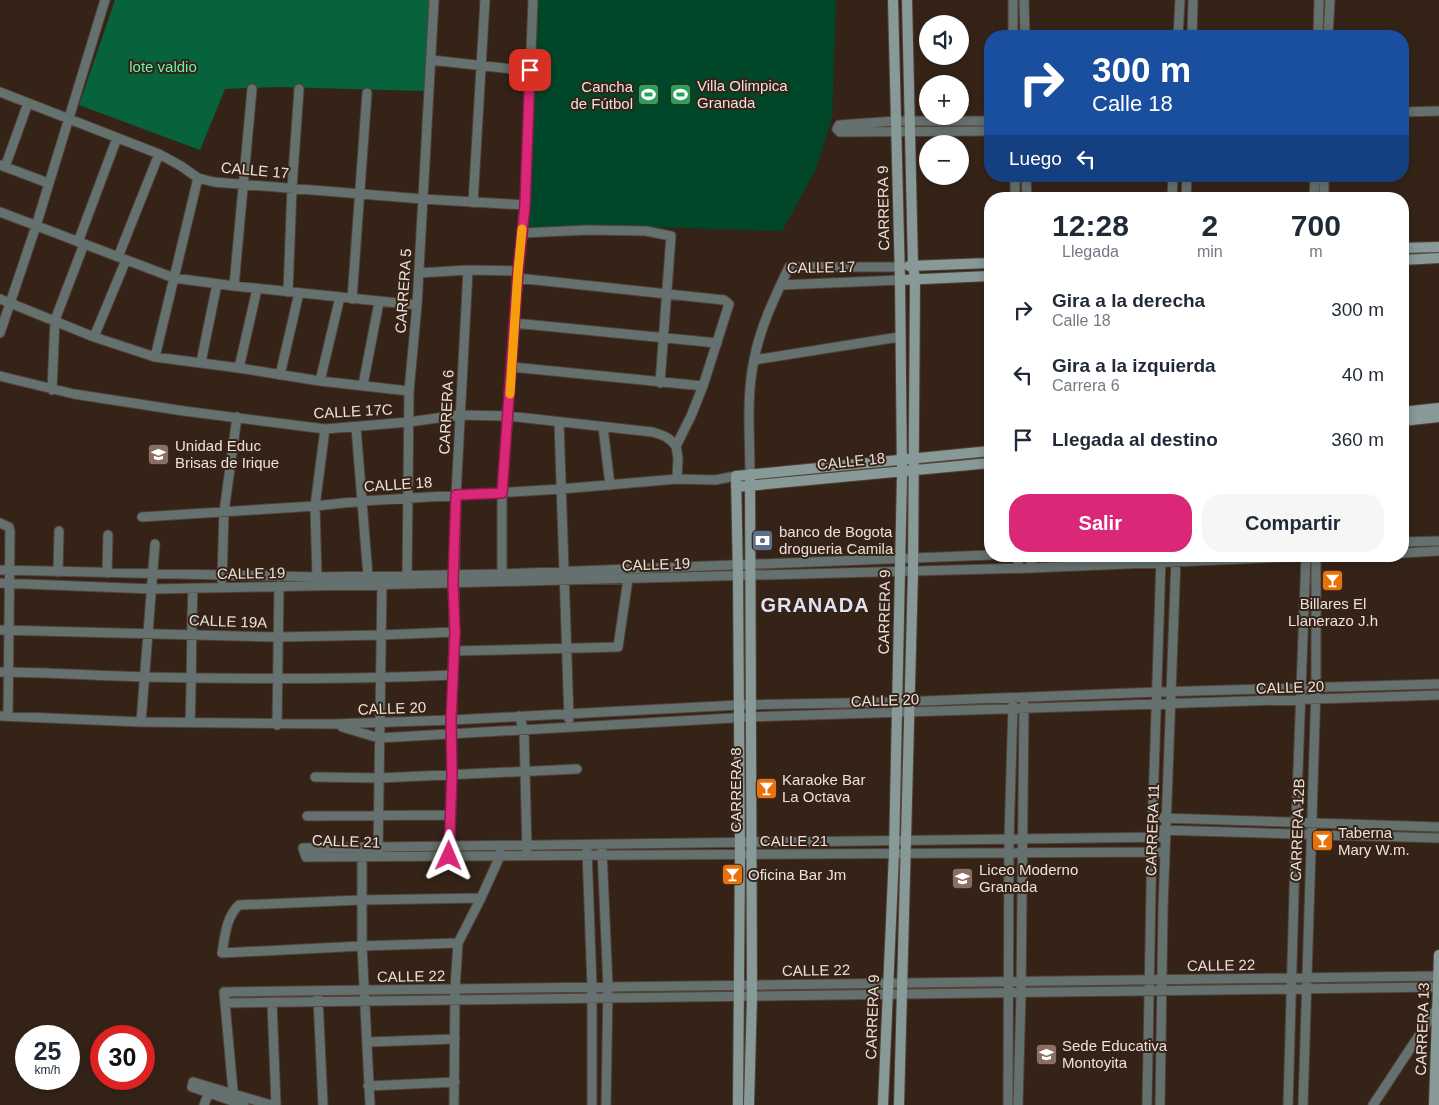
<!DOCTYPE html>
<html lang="es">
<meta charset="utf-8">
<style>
:root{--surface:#fff;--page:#f6f6f7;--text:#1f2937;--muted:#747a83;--accent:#db2777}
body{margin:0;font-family:Arial,sans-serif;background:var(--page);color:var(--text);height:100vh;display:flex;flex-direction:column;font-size:19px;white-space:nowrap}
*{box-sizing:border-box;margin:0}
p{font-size:16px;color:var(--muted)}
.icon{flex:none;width:28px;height:28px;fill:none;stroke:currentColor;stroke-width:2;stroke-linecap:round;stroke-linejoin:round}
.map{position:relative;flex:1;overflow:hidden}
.panel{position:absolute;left:984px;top:192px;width:425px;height:370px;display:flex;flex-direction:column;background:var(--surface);border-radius:20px;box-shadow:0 2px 8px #0003}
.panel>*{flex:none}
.banner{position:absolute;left:984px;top:30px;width:425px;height:152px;border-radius:20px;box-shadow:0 2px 8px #0003;background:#1a4fa0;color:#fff;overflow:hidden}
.controls{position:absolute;left:919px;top:15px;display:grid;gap:10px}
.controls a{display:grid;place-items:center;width:50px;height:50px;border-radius:50%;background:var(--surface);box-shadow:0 2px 8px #0003;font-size:25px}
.speed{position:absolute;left:15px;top:1025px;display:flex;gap:10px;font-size:25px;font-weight:700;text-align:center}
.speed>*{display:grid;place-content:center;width:65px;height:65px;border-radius:50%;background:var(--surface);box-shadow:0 2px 8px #0003;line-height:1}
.speed small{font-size:12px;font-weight:400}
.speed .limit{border:8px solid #d22;background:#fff;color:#111}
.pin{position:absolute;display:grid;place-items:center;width:42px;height:42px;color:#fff;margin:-21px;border-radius:10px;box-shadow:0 2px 8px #0006}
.me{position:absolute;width:55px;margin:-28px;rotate:1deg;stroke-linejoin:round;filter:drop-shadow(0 0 4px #0008)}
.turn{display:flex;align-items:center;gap:18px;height:105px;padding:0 25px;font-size:22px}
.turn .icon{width:65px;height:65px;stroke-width:2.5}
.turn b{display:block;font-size:35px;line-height:42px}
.then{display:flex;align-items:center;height:48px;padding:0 25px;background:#0003;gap:10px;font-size:19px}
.eta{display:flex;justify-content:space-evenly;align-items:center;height:85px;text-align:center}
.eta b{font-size:30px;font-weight:700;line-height:35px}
.button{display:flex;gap:10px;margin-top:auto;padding:10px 25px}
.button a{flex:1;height:58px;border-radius:20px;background:var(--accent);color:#fff;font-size:20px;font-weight:700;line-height:58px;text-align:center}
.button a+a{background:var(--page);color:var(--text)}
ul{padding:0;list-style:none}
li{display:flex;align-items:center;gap:15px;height:65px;padding:0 25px}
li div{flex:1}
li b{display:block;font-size:19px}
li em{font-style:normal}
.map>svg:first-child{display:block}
.green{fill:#004729}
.forest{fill:#06633b}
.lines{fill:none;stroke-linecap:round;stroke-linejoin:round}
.street-casing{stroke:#524137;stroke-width:11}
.secondary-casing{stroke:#524137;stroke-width:12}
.street{stroke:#65716e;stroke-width:9}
.secondary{stroke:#879a97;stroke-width:10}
.route-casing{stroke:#8e194d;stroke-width:12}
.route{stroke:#db2777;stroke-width:9}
.slow{stroke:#f59e0b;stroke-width:9}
.labels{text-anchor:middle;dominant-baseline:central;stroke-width:4;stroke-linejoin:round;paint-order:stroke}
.park-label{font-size:15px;fill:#6af2a9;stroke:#352318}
.poi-label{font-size:15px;fill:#ece0d9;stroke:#352318;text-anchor:start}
.street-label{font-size:15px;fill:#ece0d9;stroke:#352318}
.district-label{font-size:20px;font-weight:bold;letter-spacing:1px;fill:#dfe3f2;stroke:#352318}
</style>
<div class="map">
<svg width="1439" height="1105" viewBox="0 0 1439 1105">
<rect width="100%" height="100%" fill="#352318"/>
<path class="green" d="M533,0H836L832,118L815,171L782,231L647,227L522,233Z"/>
<path class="forest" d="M115,0H431L425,91L278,87L225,89L200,150L79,105Z"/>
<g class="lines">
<defs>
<path id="street" d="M1013,0V36
M1024,0L1025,36
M1178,36L1180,0
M1192,36L1193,0
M1318,36L1319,0
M1328,36L1330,0
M431,60L530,71
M0,92L159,154L181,166L198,178L214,182L423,199L525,205
M1402,112L1439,111
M990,121H896L839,125L837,129L840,132L990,131
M0,165L48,183
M5,167L28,103
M1015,176V199
M1026,176L1027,199
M1172,199L1173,176
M1186,199L1187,176
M1314,199L1315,176
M1324,199V176
M473,203L485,0
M0,212L174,278L234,286L417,305
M522,233L588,230L646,231L671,236L660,383
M78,242L117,138
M118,257L159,154
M419,273L468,270L518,271
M517,278L724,300L729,304L703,386L691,416L676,446L678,458L677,479
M781,285L900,280
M234,286L252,89
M288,292L292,188L299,89
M0,299L94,337L155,357L239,368L320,381L409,391
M352,299L367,93
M514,323L717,343
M0,333L36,226L105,0
M94,337L126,260
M155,357L198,178
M754,360L899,337
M201,362L217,284
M512,367L703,386
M239,368L257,289
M280,375L299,293
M0,376L74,394L184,411L325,429L409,422L459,415L508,416L652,432C663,435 669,437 676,446
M320,381L340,297
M363,385L379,302
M52,390L55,320L84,244
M559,422L569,719
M356,427L368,576
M603,427L610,485
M750,474C750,437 746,397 754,360C760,327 775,297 789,267H899
M142,517L315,506L363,501L561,489L677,479L715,480L736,476
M0,523L9,527L10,531L8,716
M1402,542L1439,541
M1402,553L1439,551
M1018,556V567
M1031,556V568
M0,570L317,577L503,574L990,555
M58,572L59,531
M107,573L108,535
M317,577L315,506L325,429
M502,579V493L518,271L525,205L533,0
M222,580L224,512L237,417
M407,581L409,391L417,305L434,0
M0,583L152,589L407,584L1031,568L1312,556
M0,630L278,637L381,635L455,632
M454,651L618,647L628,579
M0,672C48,672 96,676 144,677C247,679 350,680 453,675
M0,716L141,722L334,724L451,720L739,705L898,702L1157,692L1439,684
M519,716L524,730L527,850
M141,722L155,544
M190,722C192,678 191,633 193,588
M277,725L279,586
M342,727L379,738L750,717L1439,695
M315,777L379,778L577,769
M307,816L449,815
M1162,818L1439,827
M1161,830L1439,838
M362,850V946L370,1105
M587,850L592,987V1105
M602,850L608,987L606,1105
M378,851L382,584
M450,851L456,495L468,270
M1165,852L306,857L303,848L1165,837
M458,943L362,946L222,953C225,936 226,917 239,905L361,900L481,898
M318,998L323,1105
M272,1002L276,1105
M225,1003L1439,987
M368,1042L455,1039
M368,1086L455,1082
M234,1102L224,992L1439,976
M204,1105L210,1089
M244,1105L192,1087L193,1082L271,1105
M454,1105L455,989L458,943L481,898L500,856V851
M1008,1105L1009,839L1013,705
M1018,1105L1021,993L1024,705
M1147,1105L1152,837L1161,558
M1160,1105L1163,908L1176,558
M1288,1105L1296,823L1306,556
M1303,1105L1316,688V556
M1373,1105L1437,1008"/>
<path id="secondary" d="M1402,248L1439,247
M1402,260L1439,258
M909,266L990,263
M900,280L990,276
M1402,412L1439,408
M1402,421L1439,417
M736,487L990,463
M738,1105L740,854L738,575L736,476L990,451
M749,1105L752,996L750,474
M883,1105L894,853L902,475L900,280L893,0
M899,1105L913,571L915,279L913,266L907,0
M1434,1105L1439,955"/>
</defs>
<use href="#street" class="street-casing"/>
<use href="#secondary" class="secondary-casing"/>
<use href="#street" class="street"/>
<use href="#secondary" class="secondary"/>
</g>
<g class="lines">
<defs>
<path id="route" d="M449,856L452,775L451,720L455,632L453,583L456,495L502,493L518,271L525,205L530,70"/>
</defs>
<use href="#route" class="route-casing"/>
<use href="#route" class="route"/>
<path class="slow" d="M510,394L518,271L522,229"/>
</g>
<defs>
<symbol id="stadium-square" viewBox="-11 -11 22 22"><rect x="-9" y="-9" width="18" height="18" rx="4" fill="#2e9e5b" stroke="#352318"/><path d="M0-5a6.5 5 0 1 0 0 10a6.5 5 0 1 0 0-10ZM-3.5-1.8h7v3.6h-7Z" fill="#fff"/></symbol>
<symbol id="school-square" viewBox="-11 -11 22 22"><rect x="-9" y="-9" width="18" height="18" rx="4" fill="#8d6e63" stroke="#352318"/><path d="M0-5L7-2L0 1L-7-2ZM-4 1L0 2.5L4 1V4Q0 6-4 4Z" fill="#fff"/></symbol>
<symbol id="bank-square" viewBox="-11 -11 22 22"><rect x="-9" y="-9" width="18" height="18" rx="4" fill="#5c6f8a" stroke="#352318"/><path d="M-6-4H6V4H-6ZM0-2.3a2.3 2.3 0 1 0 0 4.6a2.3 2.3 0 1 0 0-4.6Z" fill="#fff"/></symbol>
<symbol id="bar-square" viewBox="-11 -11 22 22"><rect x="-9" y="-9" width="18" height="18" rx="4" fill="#e8710a" stroke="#352318"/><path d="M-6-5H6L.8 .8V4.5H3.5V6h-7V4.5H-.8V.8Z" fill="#fff"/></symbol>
</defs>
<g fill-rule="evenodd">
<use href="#stadium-square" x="668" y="82" width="25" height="25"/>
<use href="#stadium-square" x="636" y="82" width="25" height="25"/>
<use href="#school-square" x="146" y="442" width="25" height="25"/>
<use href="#bank-square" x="750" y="528" width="25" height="25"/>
<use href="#bar-square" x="1320" y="568" width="25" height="25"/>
<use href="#bar-square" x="754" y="776" width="25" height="25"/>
<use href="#bar-square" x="1310" y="828" width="25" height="25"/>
<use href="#bar-square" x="720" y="862" width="25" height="25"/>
<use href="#school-square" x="950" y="866" width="25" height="25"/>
<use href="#school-square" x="1034" y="1042" width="25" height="25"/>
</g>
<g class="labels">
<g class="park-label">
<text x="163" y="66">lote valdio</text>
</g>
<g class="poi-label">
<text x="697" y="85">Villa Olimpica<tspan x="697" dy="17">Granada</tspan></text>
<text x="633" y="86" text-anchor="end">Cancha<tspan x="633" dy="17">de Fútbol</tspan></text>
<text x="175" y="445">Unidad Educ<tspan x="175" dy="17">Brisas de Irique</tspan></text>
<text x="779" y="531">banco de Bogota<tspan x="779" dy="17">drogueria Camila</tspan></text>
<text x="1333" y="603" text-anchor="middle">Billares El<tspan x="1333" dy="17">Llanerazo J.h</tspan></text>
<text x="782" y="779">Karaoke Bar<tspan x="782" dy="17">La Octava</tspan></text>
<text x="1338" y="832">Taberna<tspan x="1338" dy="17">Mary W.m.</tspan></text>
<text x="979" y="869">Liceo Moderno<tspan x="979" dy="17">Granada</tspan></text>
<text x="748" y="874">Oficina Bar Jm</text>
<text x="1062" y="1045">Sede Educativa<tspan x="1062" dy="17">Montoyita</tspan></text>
</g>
<g class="street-label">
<text transform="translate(255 170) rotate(5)">CALLE 17</text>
<text transform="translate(883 208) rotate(-91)">CARRERA 9</text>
<text transform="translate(821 267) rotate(-1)">CALLE 17</text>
<text transform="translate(403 291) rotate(-86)">CARRERA 5</text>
<text transform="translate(353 411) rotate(-3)">CALLE 17C</text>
<text transform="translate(446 412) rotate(-87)">CARRERA 6</text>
<text transform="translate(851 461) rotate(-6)">CALLE 18</text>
<text transform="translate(398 484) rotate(-4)">CALLE 18</text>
<text transform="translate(656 564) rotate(-2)">CALLE 19</text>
<text transform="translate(251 573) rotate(-1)">CALLE 19</text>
<text transform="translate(884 612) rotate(-89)">CARRERA 9</text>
<text transform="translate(228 621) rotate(2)">CALLE 19A</text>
<text transform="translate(1290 687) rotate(-2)">CALLE 20</text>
<text transform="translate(885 700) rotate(-2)">CALLE 20</text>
<text transform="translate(392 708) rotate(-2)">CALLE 20</text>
<text transform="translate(735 790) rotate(-90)">CARRERA 8</text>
<text transform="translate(1152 830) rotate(-88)">CARRERA 11</text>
<text transform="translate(1297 830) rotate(-88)">CARRERA 12B</text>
<text x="794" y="840">CALLE 21</text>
<text transform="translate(346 841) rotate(2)">CALLE 21</text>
<text transform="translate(1221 965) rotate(-1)">CALLE 22</text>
<text transform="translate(816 970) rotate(-1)">CALLE 22</text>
<text transform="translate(411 976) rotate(-1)">CALLE 22</text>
<text transform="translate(872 1017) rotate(-88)">CARRERA 9</text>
<text transform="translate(1422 1029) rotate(-88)">CARRERA 13</text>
</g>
<g class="district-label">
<text x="815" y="605">GRANADA</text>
</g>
</g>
</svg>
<div class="controls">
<a><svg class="icon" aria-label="sound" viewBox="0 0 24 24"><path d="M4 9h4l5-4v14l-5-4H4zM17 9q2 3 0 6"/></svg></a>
<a>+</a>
<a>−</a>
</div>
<div class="speed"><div>25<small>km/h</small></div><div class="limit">30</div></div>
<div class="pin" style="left:530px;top:70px;background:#d93025"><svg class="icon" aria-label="arrive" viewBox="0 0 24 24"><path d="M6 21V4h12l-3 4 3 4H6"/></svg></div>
<svg class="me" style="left:449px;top:856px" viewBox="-20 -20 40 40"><path d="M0-17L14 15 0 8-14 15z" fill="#db2777" stroke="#fff" stroke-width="4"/></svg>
<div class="banner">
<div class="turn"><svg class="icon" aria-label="right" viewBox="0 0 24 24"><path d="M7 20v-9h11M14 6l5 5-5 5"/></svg><div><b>300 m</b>Calle 18</div></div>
<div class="then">Luego<svg class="icon" aria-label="left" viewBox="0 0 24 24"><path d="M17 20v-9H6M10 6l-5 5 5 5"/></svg></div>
</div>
<section class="panel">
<div class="eta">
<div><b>12:28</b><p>Llegada</p></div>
<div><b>2</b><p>min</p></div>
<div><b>700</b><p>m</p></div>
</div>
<ul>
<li><svg class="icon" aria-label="right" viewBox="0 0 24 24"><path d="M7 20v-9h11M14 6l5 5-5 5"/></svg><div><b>Gira a la derecha</b><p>Calle 18</p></div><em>300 m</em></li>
<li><svg class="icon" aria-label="left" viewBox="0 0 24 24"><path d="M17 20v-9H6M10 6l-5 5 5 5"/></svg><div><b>Gira a la izquierda</b><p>Carrera 6</p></div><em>40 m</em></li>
<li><svg class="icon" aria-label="arrive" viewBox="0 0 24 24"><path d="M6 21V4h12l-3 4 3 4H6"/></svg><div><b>Llegada al destino</b></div><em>360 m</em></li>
</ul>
<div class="button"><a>Salir</a><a>Compartir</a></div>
</section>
</div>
